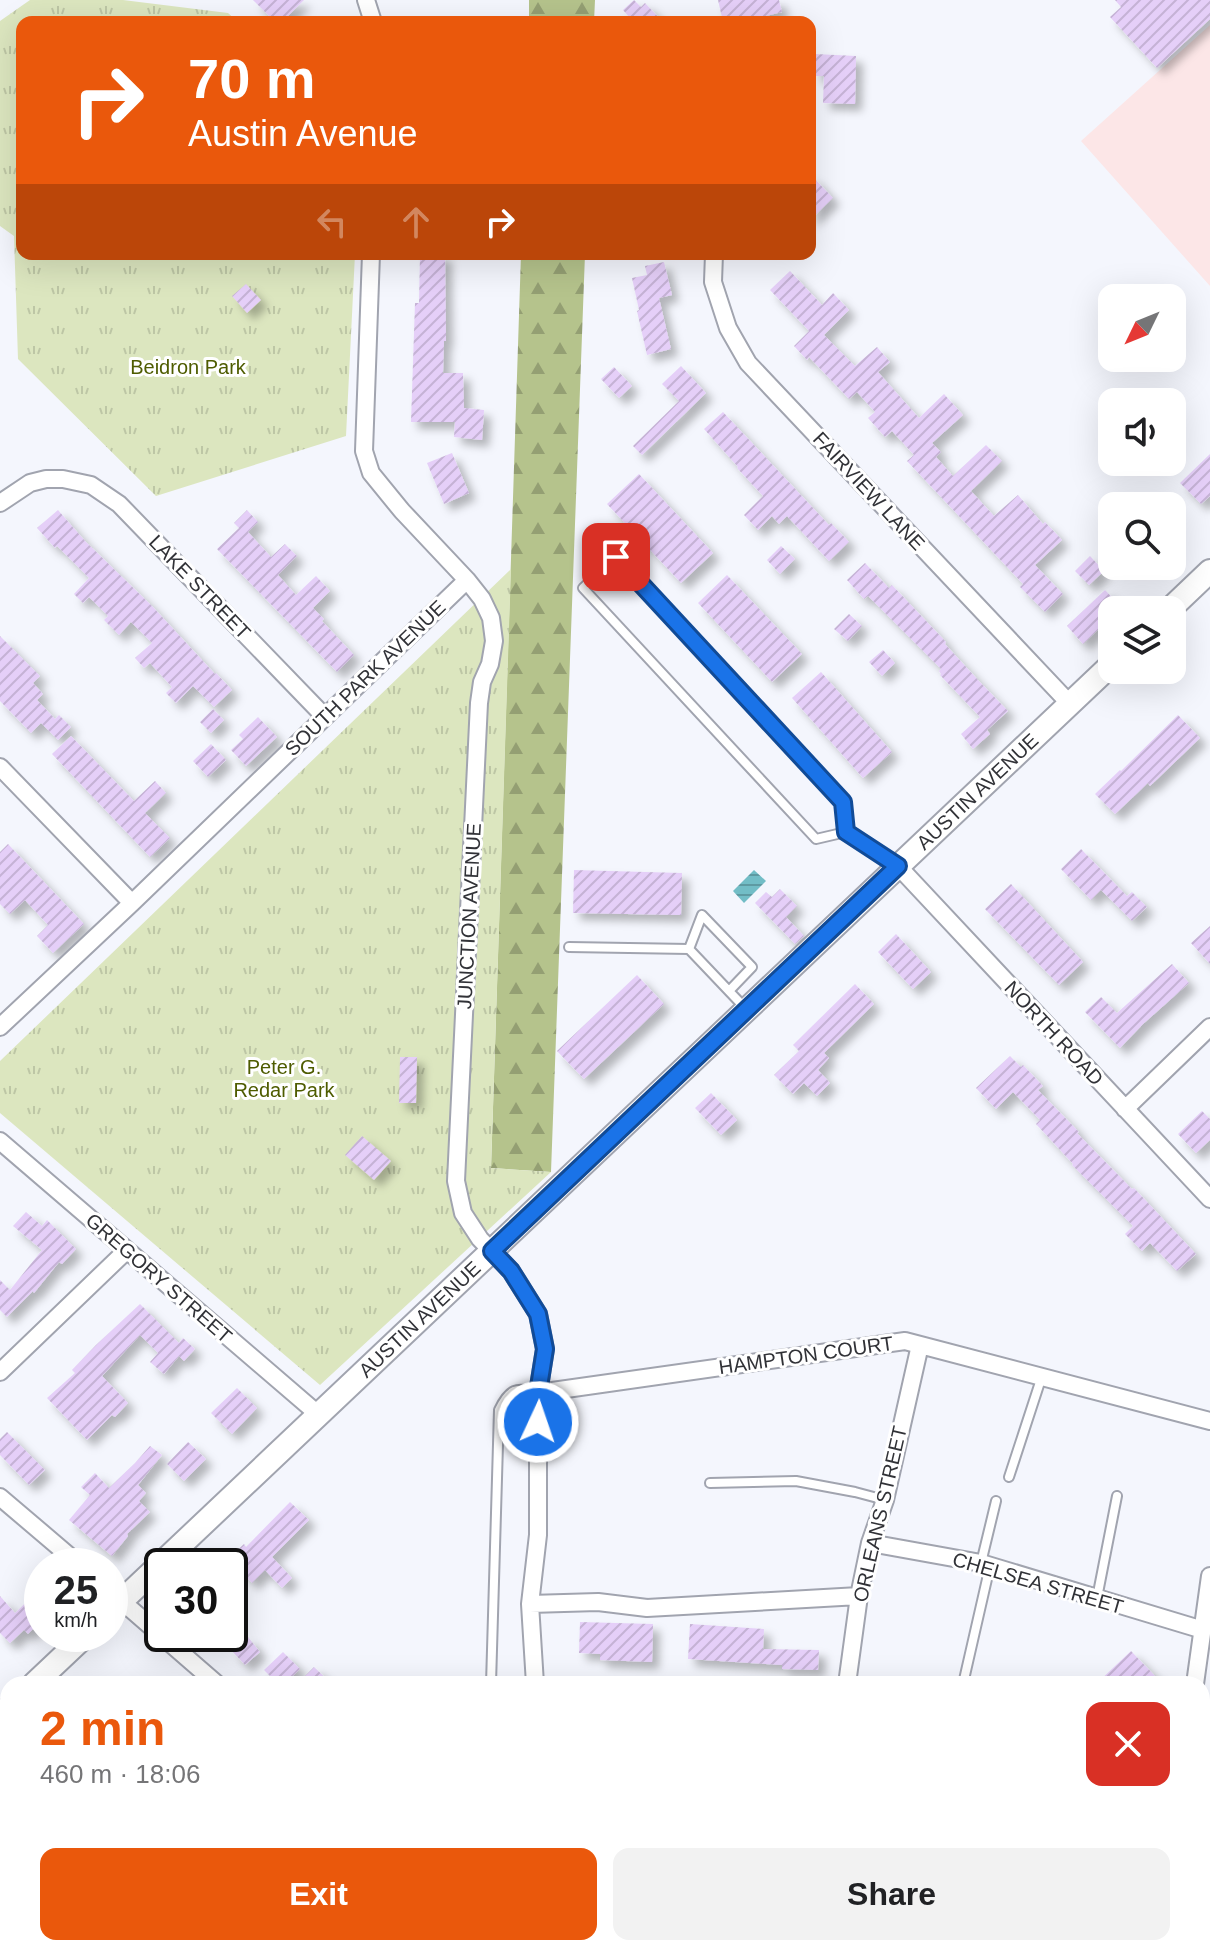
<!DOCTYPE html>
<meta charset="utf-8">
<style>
:root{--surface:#fff;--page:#f2f2f2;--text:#202124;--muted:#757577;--accent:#ea580c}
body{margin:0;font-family:Helvetica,sans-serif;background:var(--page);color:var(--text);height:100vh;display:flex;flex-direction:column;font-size:30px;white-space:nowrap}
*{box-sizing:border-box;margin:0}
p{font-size:26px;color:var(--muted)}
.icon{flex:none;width:44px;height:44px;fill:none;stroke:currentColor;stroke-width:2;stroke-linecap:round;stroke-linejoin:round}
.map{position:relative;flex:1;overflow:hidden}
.details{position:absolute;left:0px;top:1676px;width:1210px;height:280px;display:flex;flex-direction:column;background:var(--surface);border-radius:24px 24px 0 0;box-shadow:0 8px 32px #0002}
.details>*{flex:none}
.top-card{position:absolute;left:16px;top:16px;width:800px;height:244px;border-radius:16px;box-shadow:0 8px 32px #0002;background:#ea580c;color:#fff;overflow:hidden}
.needle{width:52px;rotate:227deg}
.controls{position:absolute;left:1098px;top:284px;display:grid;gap:16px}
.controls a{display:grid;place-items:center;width:88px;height:88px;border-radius:16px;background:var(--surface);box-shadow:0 8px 32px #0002;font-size:40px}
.speed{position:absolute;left:24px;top:1548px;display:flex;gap:16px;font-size:40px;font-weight:700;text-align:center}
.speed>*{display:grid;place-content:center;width:104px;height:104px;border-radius:50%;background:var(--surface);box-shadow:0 8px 32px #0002;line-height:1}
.speed small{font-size:20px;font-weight:400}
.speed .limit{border:4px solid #111;border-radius:12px;background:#fff;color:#111}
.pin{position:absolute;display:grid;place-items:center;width:68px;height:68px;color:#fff;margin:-34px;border-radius:16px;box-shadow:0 4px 12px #0006}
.me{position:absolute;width:88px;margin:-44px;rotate:3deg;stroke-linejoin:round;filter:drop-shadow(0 0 6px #0008)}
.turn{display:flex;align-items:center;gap:28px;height:168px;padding:0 40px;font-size:36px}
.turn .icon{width:104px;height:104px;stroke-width:2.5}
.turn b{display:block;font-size:56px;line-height:68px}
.lanes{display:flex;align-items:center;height:76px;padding:0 40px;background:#0003;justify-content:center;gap:40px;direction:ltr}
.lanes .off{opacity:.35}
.round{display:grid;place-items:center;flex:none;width:84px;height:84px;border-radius:16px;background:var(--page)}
.overview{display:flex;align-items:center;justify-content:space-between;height:136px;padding:0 40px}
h1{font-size:48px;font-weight:700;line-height:60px;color:var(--accent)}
.cta{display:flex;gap:16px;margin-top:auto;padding:16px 40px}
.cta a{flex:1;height:92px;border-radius:16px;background:var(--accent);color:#fff;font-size:32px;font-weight:700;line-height:92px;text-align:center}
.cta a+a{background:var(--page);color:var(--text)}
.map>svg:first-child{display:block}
.commercial{fill:#fce6e7}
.forest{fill:url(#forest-firs)}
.park{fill:url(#park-tufts)}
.water{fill:url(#water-rules)}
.building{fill:url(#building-hatch);filter:url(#shadow)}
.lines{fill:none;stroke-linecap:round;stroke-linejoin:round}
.lane-casing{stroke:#a1a4af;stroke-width:12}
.street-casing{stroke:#a1a4af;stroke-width:20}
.secondary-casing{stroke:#a1a4af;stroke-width:26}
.lane{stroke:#fff;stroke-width:8}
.street{stroke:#fff;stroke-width:16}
.secondary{stroke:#fff;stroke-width:22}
.route-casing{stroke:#114b97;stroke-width:20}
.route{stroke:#1a73e8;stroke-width:14}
.labels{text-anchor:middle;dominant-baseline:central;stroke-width:6;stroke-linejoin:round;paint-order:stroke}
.park-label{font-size:20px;fill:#4e5c00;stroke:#fff}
.street-label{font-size:20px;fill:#313237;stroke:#fff}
</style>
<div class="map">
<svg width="1210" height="1956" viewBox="0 0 1210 1956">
<defs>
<pattern id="forest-firs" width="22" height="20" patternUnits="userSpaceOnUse" patternTransform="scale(2)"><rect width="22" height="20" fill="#b5c38c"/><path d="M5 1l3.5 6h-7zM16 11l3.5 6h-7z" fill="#949f73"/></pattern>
<pattern id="park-tufts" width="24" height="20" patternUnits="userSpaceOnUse" patternTransform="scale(2)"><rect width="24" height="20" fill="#dce6bf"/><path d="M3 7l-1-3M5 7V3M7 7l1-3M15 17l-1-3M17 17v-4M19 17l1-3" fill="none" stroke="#bdc6a5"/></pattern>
<pattern id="water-rules" width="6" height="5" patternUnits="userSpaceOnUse" patternTransform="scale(2)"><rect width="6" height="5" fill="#72bdc6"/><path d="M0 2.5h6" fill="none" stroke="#5e9aa2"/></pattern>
<pattern id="building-hatch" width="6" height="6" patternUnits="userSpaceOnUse" patternTransform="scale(2)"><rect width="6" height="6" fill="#e5cff8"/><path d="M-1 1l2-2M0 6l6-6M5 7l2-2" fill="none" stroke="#c5b2d5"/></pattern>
<filter id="shadow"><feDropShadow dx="7" dy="7" stdDeviation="4" flood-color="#0004"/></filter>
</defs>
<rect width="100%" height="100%" fill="#f4f6fd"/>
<path class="commercial" d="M1210,25V286L1081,141Z
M8,1709V1948H294L303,1956H0V1716Z
M405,1948H495L504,1956H405Z"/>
<path class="forest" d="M529,0H595L594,22H529Z
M521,254H585L551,1172L491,1168Z"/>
<path class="park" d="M30,0H123L228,13L238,22H22V254H355L346,436L156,496L18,359L14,236L0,226V21Z
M511,569L491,1168L551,1172L320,1385L0,1113V1061Z"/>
<path class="water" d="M754,870L766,881L744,903L733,891Z"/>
<path class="building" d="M253,0H304L282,22H275Z
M634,0L641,7L645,3L663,22H626L630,18L623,10Z
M718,0H779L782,12L741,22H723Z
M1115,0H1210V19L1157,68L1110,17L1121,7Z
M815,54L856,56L855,104L823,103L824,76H815Z
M810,174L833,198L810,220Z
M420,254H445L446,341H444L443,373H463L464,408L484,410L482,440L454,437L455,422H411L415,303H419Z
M664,262L672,295L659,298L671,349L647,355L637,311L639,310L632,278L647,275L645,266Z
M790,271L822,305L833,293L849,310L824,335L855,366L877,347L890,362L878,372L919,418L944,394L963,415L932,443L941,452L936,457L953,476L986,445L1002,461L971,491L994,516L1018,495L1043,524L1045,522L1062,540L1035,565L1063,594L1045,612L1020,587L1023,584L907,461L914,455L892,431L885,437L868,418L875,412L857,392L849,399L809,357L807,360L794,346L809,331L770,290Z
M246,284L261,300L247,313L232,296Z
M681,366L706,393L642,455L633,446L679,401L662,384Z
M614,367L632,386L619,398L601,379Z
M723,412L829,525L831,523L849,542L829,561L787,516L779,524L772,516L758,530L744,515L763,496L737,468L738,467L704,429Z
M452,453L469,493L444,504L427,463Z
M1210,454V496L1201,504L1180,483Z
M639,474L713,553L681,583L607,504Z
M58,510L85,541L152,606L215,674L216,673L232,690L214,707L193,686L176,703L166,693L172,687L150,663L144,668L135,658L152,643L131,622L119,635L104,620L108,616L89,597L83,603L74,594L89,578L57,546L55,548L37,528Z
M247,510L258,522L248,532L271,557L285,544L297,556L278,575L296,595L316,576L330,591L313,608L324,619L322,621L354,655L337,672L217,549L239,528L234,523Z
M781,546L795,559L780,574L767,560Z
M1090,556L1104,571L1089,585L1075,571Z
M865,563L889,588L892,585L946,642L945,644L978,680L1008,711L987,730L990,734L973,749L961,734L980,717L940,675L941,674L939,671L941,669L868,596L864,599L847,580Z
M727,575L802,654L772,682L698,603Z
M1105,590L1121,607L1118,610H1112V616L1083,644L1067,626Z
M849,614L862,626L848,641L834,629Z
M0,636L40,676L33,683L43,694L37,700L55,719L59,715L71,727L58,740L41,723L31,733L0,701Z
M883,650L895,663L882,676L869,662Z
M821,672L892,752L863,778L792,698Z
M213,709L224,720L211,733L200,722Z
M1178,715L1200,738L1150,786L1148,783L1115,814L1095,794L1120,770L1121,771Z
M258,717L277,737L246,766L231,750L243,739L239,735Z
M71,736L134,801L155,781L166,793L145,813L170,838L150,857L52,754Z
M211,744L226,760L208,777L193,761Z
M8,844L84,924L53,953L37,936L48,925L25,900L10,914L0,904V852Z
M1081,849L1127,896L1132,892L1147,907L1132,921L1101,890L1091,900L1061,869Z
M574,870L682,873L681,915L573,913Z
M1011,884L1083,962L1059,985L985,909Z
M780,889L797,906L786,917L804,936L795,944L755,903L766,892L772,897Z
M1210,926V964L1191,943Z
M896,934L931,972L913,989L878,952Z
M1172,964L1189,983L1143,1024L1120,1048L1085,1012L1101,997L1117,1013Z
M637,975L664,1004L584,1079L557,1051Z
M855,984L874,1004L824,1053L829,1058L818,1070L830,1083L817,1096L804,1083L793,1094L774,1075L799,1051L793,1045Z
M1010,1056L1021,1067L1023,1065L1043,1086L1038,1090L1079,1132L1077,1133L1132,1189L1134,1188L1196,1254L1177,1271L1150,1243L1142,1251L1125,1234L1133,1226L1072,1165L1073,1164L1036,1124L1040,1120L1013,1092L996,1109L976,1088Z
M400,1057H417L416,1103H399Z
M711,1093L737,1120L721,1135L695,1108Z
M1202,1111L1210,1119V1140L1196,1153L1178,1134Z
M362,1136L391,1161L374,1180L345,1155Z
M26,1212L42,1226L47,1220L76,1249L62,1264L59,1262L34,1293L33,1291L7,1317L0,1310V1280L10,1290L42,1250L13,1226Z
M140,1304L179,1343L183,1338L195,1349L184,1361L179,1356L164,1374L150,1362L158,1353L140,1335L102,1376L128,1403L115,1417L112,1415L87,1440L47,1398L75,1373L72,1370L96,1345Z
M237,1388L257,1408L232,1434L211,1413Z
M7,1432L45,1470L29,1485L0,1455V1439Z
M188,1442L206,1459L184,1481L167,1464Z
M150,1446L162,1455L138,1485L146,1493L139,1501L150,1512L127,1534L128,1536L112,1556L69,1520L90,1495L81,1487L95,1473L109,1488L135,1463Z
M290,1502L309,1520L272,1557L292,1578L282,1588L265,1570L252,1583L228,1559L244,1544L246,1547Z
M42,1587V1620L28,1634L24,1630L10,1643L0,1633V1596L15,1613Z
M580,1622L653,1624L652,1662L600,1660V1654L579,1653Z
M690,1624L764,1629L763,1649L819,1650L818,1670L782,1669V1665L688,1659Z
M248,1637L260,1652L245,1665L232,1651Z
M1131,1651L1156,1677L1149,1684H1096Z
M283,1652L300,1669L285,1684H278L264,1670Z
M314,1667L332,1684H297Z"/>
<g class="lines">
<defs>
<path id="lane" d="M846,832L843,802L616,557L583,588L816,839L846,832L897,866
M569,947L689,949L746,1009
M689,949L702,915L752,967L729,991
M1009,1477L1042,1376
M710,1483L796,1481L855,1492L885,1500
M981,1563L996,1501
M1097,1598L1117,1496
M491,1684L499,1410C509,1389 516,1386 538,1393
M963,1684L990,1566
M0,1763L8,1753
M1202,1921L1210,1913
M462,1948L470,1956
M990,1948L998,1949
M30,1956L37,1948
M238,1956L245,1948
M430,1956V1948
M1165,1956L1173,1948"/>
<path id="street" d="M366,0L373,22
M371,254L364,451L371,473L402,511L467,580L482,599L491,618L494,641L490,664L482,682L479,703L456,1181L463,1213L480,1239L511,1271L538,1314L545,1349L538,1393V1535L530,1604L535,1684
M714,254L713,282L728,328L748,363L1070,704
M0,503L30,483L46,479H63L91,485L119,504L324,716
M0,767L132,903
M898,866L1210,1199
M0,1027L132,903L467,580
M1125,1109L1210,1027
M0,1141L319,1415
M0,1372L126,1251
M538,1393L905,1341L1210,1421
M0,1497L81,1566
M870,1543L981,1563L1203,1630
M110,1591L217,1684
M530,1604L598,1602L647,1608L859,1596
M847,1684L859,1596L870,1543L885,1500L920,1345
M1195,1684L1210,1576
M520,1948L529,1956"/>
<g id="secondary">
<path d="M1169,610L1210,571"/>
<path id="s1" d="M110,1612L1112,664"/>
<path d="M34,1684L87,1634"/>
<path d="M0,1716L8,1709"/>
<path d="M0,1879L8,1886"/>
<path d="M81,1948L90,1956"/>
</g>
</defs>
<use href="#lane" class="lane-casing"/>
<use href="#street" class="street-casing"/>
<use href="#secondary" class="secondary-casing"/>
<use href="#lane" class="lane"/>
<use href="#street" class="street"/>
<use href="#secondary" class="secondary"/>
</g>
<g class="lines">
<defs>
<path id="route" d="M538,1422V1393L545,1349L538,1314L511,1271L492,1251L898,866L846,832L843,802L616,557"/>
</defs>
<use href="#route" class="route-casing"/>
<use href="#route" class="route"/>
</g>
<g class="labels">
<g class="park-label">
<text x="188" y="367">Beidron Park</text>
<text x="284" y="1067">Peter G.<tspan x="284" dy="23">Redar Park</tspan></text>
</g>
<g class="street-label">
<text transform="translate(869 491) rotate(47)">FAIRVIEW LANE</text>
<text transform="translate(200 587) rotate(46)">LAKE STREET</text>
<text transform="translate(365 678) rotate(-44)">SOUTH PARK AVENUE</text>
<text stroke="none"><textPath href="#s1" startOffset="1194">AUSTIN AVENUE</textPath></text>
<text transform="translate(469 916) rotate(-87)">JUNCTION AVENUE</text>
<text transform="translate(1054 1033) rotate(47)">NORTH ROAD</text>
<text transform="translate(159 1278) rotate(41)">GREGORY STREET</text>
<text stroke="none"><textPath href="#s1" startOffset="426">AUSTIN AVENUE</textPath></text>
<text transform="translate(806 1355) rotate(-8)">HAMPTON COURT</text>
<text transform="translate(880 1514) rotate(-77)">ORLEANS STREET</text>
<text transform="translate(1038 1583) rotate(16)">CHELSEA STREET</text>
</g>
</g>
</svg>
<div class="controls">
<a><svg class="needle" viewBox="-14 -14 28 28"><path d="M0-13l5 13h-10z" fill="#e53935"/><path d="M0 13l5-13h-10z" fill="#757577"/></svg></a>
<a><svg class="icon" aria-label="sound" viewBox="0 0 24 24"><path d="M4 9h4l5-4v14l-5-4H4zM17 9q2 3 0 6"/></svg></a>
<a><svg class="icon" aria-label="search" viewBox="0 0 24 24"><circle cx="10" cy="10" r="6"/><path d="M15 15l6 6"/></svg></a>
<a><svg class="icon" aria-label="layers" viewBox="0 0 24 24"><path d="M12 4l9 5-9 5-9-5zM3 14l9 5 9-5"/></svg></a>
</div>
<div class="speed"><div>25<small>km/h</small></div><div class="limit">30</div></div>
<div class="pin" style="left:616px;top:557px;background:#d93025"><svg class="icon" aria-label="arrive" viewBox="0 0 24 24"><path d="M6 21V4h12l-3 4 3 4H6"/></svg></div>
<svg class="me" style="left:538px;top:1422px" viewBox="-20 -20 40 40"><circle r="17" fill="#1a73e8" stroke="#fff" stroke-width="3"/><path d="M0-11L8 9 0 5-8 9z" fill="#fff"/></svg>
<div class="top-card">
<div class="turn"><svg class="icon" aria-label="right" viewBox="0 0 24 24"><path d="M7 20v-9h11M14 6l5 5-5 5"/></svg><div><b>70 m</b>Austin Avenue</div></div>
<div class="lanes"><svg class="icon off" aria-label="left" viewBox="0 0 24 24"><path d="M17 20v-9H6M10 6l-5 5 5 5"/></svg><svg class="icon off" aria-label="ahead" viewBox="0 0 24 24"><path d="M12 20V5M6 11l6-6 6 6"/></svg><svg class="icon" aria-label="right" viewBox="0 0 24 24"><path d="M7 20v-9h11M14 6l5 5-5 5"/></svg></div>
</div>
<section class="details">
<div class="overview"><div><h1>2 min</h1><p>460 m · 18:06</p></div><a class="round" style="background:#d93025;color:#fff"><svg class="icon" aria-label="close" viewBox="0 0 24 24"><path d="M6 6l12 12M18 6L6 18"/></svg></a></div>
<div class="cta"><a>Exit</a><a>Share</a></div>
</section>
</div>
